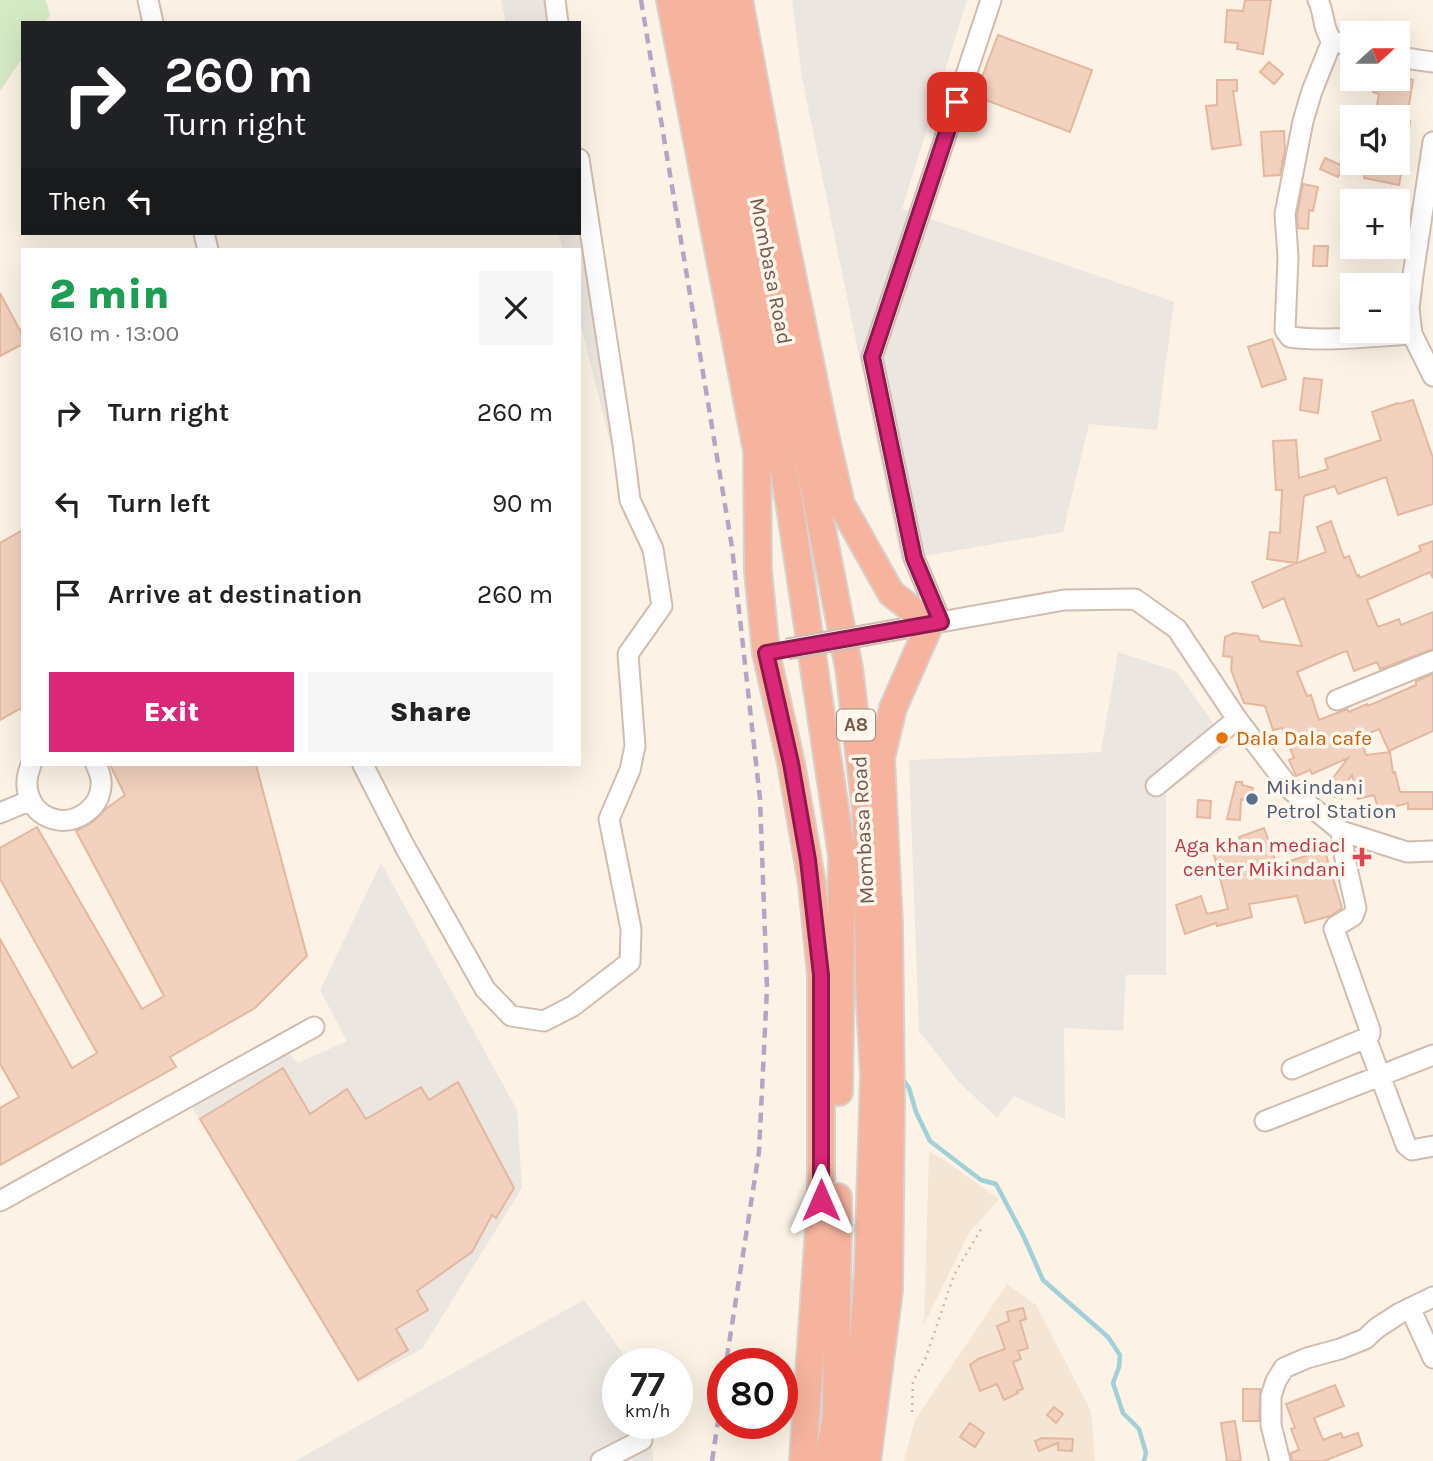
<!DOCTYPE html>
<meta charset="utf-8">
<style>
:root{--surface:#fff;--page:#f6f6f6;--text:#222;--muted:#767676;--accent:#db2777}
body{margin:0;font-family:Karla,sans-serif;background:var(--page);color:var(--text);height:100vh;display:flex;flex-direction:column;font-size:26px;white-space:nowrap}
*{box-sizing:border-box;margin:0}
p{font-size:23px;color:var(--muted)}
.icon{flex:none;width:38px;height:38px;fill:none;stroke:currentColor;stroke-width:2;stroke-linecap:round;stroke-linejoin:round}
.map{position:relative;flex:1;overflow:hidden}
.drawer{position:absolute;left:21px;top:248px;width:560px;height:518px;display:flex;flex-direction:column;background:var(--surface);border-radius:0px;box-shadow:0 7px 28px #0002}
.drawer>*{flex:none}
.guide{position:absolute;left:21px;top:21px;width:560px;height:214px;border-radius:0px;box-shadow:0 7px 28px #0002;background:#202124;color:#fff;overflow:hidden}
.needle{width:46px;rotate:69deg}
.fabs{position:absolute;left:1340px;top:21px;display:grid;gap:14px}
.fabs a{display:grid;place-items:center;width:70px;height:70px;border-radius:0px;background:var(--surface);box-shadow:0 7px 28px #0002;font-size:35px}
.speed{position:absolute;left:602px;top:1348px;display:flex;gap:14px;font-size:35px;font-weight:700;text-align:center}
.speed>*{display:grid;place-content:center;width:91px;height:91px;border-radius:50%;background:var(--surface);box-shadow:0 7px 28px #0002;line-height:1}
.speed small{font-size:18px;font-weight:400}
.speed .limit{border:10px solid #d22;background:#fff;color:#111}
.pin{position:absolute;display:grid;place-items:center;width:60px;height:60px;color:#fff;margin:-30px;border-radius:14px;box-shadow:0 4px 10px #0006}
.me{position:absolute;width:77px;margin:-38px;rotate:0deg;stroke-linejoin:round;filter:drop-shadow(0 0 5px #0008)}
.turn{display:flex;align-items:center;gap:24px;height:147px;padding:0 28px;font-size:32px}
.turn .icon{width:91px;height:91px;stroke-width:2.5}
.turn b{display:block;font-size:49px;line-height:60px}
.then{display:flex;align-items:center;height:66px;padding:0 28px;background:#0003;gap:14px;font-size:26px}
.round{display:grid;place-items:center;flex:none;width:74px;height:74px;border-radius:0px;background:var(--page)}
.head{display:flex;align-items:center;justify-content:space-between;height:119px;padding:0 28px}
h1{font-size:42px;font-weight:800;line-height:52px;color:#1e9e55}
.action{display:flex;gap:14px;margin-top:auto;padding:14px 28px}
.action a{flex:1;height:80px;border-radius:0px;background:var(--accent);color:#fff;font-size:28px;font-weight:800;line-height:80px;text-align:center}
.action a+a{background:var(--page);color:var(--text)}
ul{padding:0;list-style:none}
li{display:flex;align-items:center;gap:21px;height:91px;padding:0 28px}
li div{flex:1}
li b{display:block;font-size:26px}
li em{font-style:normal}
.map>svg:first-child{display:block}
.residential{fill:#f4e5d5}
.industrial{fill:#ece6e0}
.green{fill:#d4eac4}
.lines{fill:none;stroke-linecap:round;stroke-linejoin:round}
.stream{stroke:#a1d0d8;stroke-width:4.5}
.building{fill:#f2d1be;stroke:#e4b79e;stroke-width:2}
.minor-casing{stroke:#d0bdaf;stroke-width:23}
.highway-casing{stroke:#d9d1cd;stroke-width:30}
.path{stroke:#d7b5a1;stroke-width:2.5;stroke-dasharray:2 5;stroke-linecap:butt}
.minor{stroke:#fff;stroke-width:19}
.highway{stroke:#f6b39e;stroke-width:26}
.rail{stroke:#b6a4c6;stroke-width:4.5;stroke-dasharray:10 7;stroke-linecap:butt}
.minor-bridge-casing{stroke:#d0bdaf;stroke-width:23;stroke-linecap:butt}
.minor-bridge{stroke:#fff;stroke-width:19}
.route-casing{stroke:#8e194d;stroke-width:18}
.route{stroke:#db2777;stroke-width:12}
.food-dot{fill:#e8710a;stroke:#fff7ed;stroke-width:2.5}
.service-dot{fill:#5c6f8a;stroke:#fff7ed;stroke-width:2.5}
.health-dot{fill:#e0444e;stroke:#fff7ed;stroke-width:2.5}
.labels{text-anchor:middle;dominant-baseline:central;stroke-width:7;stroke-linejoin:round;paint-order:stroke}
.shield{fill:#fff7ed;stroke:#9f887c;stroke-width:2}
.shield-label{font-size:19px;font-weight:bold;fill:#76594b}
.street-label{font-size:21px;fill:#76594b;stroke:#fff7ed}
.food-label{font-size:21px;fill:#c56008;stroke:#fff7ed;text-anchor:start}
.service-label{font-size:21px;fill:#4e5e75;stroke:#fff7ed;text-anchor:start}
.health-label{font-size:21px;fill:#be3a42;stroke:#fff7ed;text-anchor:end}
</style>
<div class="map">
<svg width="1433" height="1461" viewBox="0 0 1433 1461">
<rect width="100%" height="100%" fill="#fcf3e6"/>
<path class="residential" d="M929,1151L947,1162L999,1199L969,1233L924,1324Z
M1007,1284L1036,1305L1091,1411L1095,1461H904L915,1420Z"/>
<path class="industrial" d="M501,0H544L547,23H506Z
M792,0H967L902,209L1174,302L1157,430L1089,424L1063,532L901,560L802,78Z
M579,232L614,458L579,318V250H563L558,233Z
M1118,652L1176,671L1229,745L1166,793V975H1126L1123,1031L1064,1028L1065,1119L1014,1096L997,1118L958,1081L919,1031L909,760L1101,752Z
M381,863L517,1110L522,1188L422,1349L358,1383L190,1104L288,1052L298,1063L347,1041L320,990Z
M584,1300L630,1363H618V1423H651L653,1461H295Z"/>
<path class="green" d="M0,0H46L50,15L45,23H23V57L0,91Z"/>
<g class="lines">
<path class="stream" d="M904,1081L909,1088L916,1112L930,1141L981,1180L996,1184L1023,1235L1043,1280L1108,1337L1120,1355L1119,1367L1113,1383L1123,1413L1139,1429L1146,1453L1144,1461"/>
</g>
<path class="building" d="M1245,0H1271L1263,54L1237,49L1238,43L1225,42L1227,10L1243,11Z
M998,35L1092,70L1070,132L975,96Z
M1269,62L1283,74L1274,84L1260,72Z
M1398,76L1413,80L1407,117H1386L1387,112L1376,110L1379,94L1373,92L1375,79H1398Z
M1217,80H1237V91H1233L1241,145L1212,149L1206,106L1217,105Z
M1398,119L1410,121L1404,157H1398Z
M1284,131L1285,150L1280,175L1264,176L1261,132Z
M1325,158L1343,166L1338,177L1320,169Z
M1367,163H1403L1399,185L1364,178Z
M1303,184L1318,187L1313,211L1309,210L1308,229L1298,228L1297,215Z
M1314,246H1328L1327,266H1313Z
M0,293L23,336V344L0,356Z
M1272,339L1286,379L1262,387L1248,347Z
M1304,378L1322,380L1318,413L1300,410Z
M1413,400L1433,458V504L1398,515L1386,477L1338,494L1335,486L1304,496L1297,563L1326,552L1317,527L1331,521L1344,558L1349,556L1357,576L1359,575L1360,578L1421,551L1419,546L1433,541V578L1430,572L1367,600L1378,627L1399,619L1401,625L1433,612V649L1380,669L1377,662L1354,671L1347,651L1343,652L1297,672L1307,696L1311,695L1319,720L1347,709L1349,712L1367,704L1368,706L1416,685V681L1433,674V731L1389,751L1379,729L1360,737L1366,755L1390,752L1393,773L1395,772L1400,792H1433V809H1408V803L1379,811L1374,795L1358,799L1352,775L1335,797L1324,790L1348,758L1312,774L1310,770L1296,776L1289,760L1294,758L1282,728L1273,730L1265,706L1244,703L1231,670L1232,657L1223,656L1225,637L1234,633L1258,636L1260,641L1302,646L1284,598L1263,608L1252,582L1296,563L1267,559L1270,532L1280,533L1282,490H1276L1273,441L1296,440L1299,478L1328,469L1325,459L1381,440L1372,412L1398,403L1399,404Z
M23,530V707L0,720V543Z
M110,765H256L307,956L255,1008L170,1057L176,1067L0,1165V1108L19,1097L0,1064V939L72,1068L97,1053L0,879V848L37,827L142,1009L164,996L76,831L93,822L107,808L125,795Z
M1236,782H1242V785L1253,788L1250,801L1241,799L1240,820L1227,819Z
M1198,800L1211,801L1210,818L1197,817Z
M1264,828L1277,865L1306,856L1299,848L1311,838L1323,852L1325,851L1342,908L1330,916L1305,923L1297,896L1249,904L1252,917L1217,926L1216,923L1185,934L1176,905L1201,896L1207,914L1228,909L1214,855L1243,848L1239,837Z
M283,1068L310,1114L347,1089L366,1119L421,1087L429,1100L458,1082L514,1188L496,1218L492,1215L472,1252L417,1291L428,1310L396,1329L408,1350L358,1380L200,1119Z
M1023,1308L1026,1319L1020,1321L1028,1348L1018,1351L1021,1359L1013,1362L1023,1389L1017,1391L1018,1393L1004,1400L997,1384L980,1391L970,1365L978,1359L1005,1349L997,1326L1009,1321L1007,1312Z
M1335,1385L1344,1406L1314,1418L1323,1440L1341,1433L1343,1438L1358,1433L1362,1446L1324,1461H1292L1291,1453L1299,1450L1298,1447L1291,1429L1295,1428L1286,1404Z
M1243,1389H1260L1259,1421H1243Z
M1054,1407L1063,1414L1056,1423L1047,1415Z
M1235,1421L1241,1461H1227L1221,1423Z
M970,1423L984,1433L975,1447L960,1437Z
M1042,1438L1073,1439L1072,1451L1058,1450V1443L1039,1451L1035,1441Z"/>
<g class="lines">
<defs>
<path id="minor" d="M148,0L153,23
M555,0L558,23
M1318,0C1325,14 1322,28 1332,41L1353,46
M1332,41L1312,91L1303,121L1285,214L1288,257L1285,330L1290,337C1327,342 1375,336 1412,334
M1398,57L1433,62
M1433,142L1413,275L1409,308L1412,334L1433,376
M204,233L208,250
M941,622L914,558L872,357L991,0
M867,635L1064,600L1135,599L1177,629L1237,719L1292,791L1341,831L1407,852L1433,851
M1337,700L1433,661
M31,765C21,788 30,815 58,820C78,823 100,807 101,786C102,779 99,771 96,765
M363,765L405,847L485,989L511,1016L544,1021L573,1006L630,962L631,929L609,819L630,770L635,746L628,654L662,606L653,549L630,500L623,445L579,159
M1156,786L1237,719
M0,813L31,800
M1366,1038L1406,1145L1412,1150L1433,1146
M1292,1069L1366,1038L1370,1034V1030L1334,929L1336,926L1353,916L1356,908L1345,859L1341,831
M1265,1121L1433,1055
M0,1201L314,1027
M1410,1308L1433,1358
M601,1461L642,1440
M1280,1461L1271,1425V1396L1276,1381L1284,1368L1307,1358L1340,1349L1365,1339L1377,1328L1400,1313L1433,1297"/>
<path id="highway" d="M670,0L757,451L758,571L766,653L791,763L812,884L821,975V1200L803,1461
M695,0L773,408L791,513L842,856L839,1092
M719,0L849,668L866,810L869,981L874,1076L868,1271L860,1383L848,1461
M739,0L775,192L824,430L841,504L891,593L930,624L893,708L881,758L889,926L891,1103L889,1290L867,1461
M828,1461L836,1416L838,1197"/>
</defs>
<use href="#minor" class="minor-casing"/>
<use href="#highway" class="highway-casing"/>
<path class="path" d="M912,1412L913,1381L925,1360L954,1275L981,1229"/>
<use href="#minor" class="minor"/>
<use href="#highway" class="highway"/>
<path class="rail" d="M641,0L732,547L760,799L767,988L759,1152L726,1363
M712,1461L723,1388"/>
<defs>
<path id="minor-bridge" d="M787,649L867,635"/>
</defs>
<use href="#minor-bridge" class="minor-bridge-casing"/>
<use href="#minor-bridge" class="minor-bridge"/>
</g>
<g class="lines">
<defs>
<path id="route" d="M821,1200V975L808,860L791,763L766,653L941,622L914,558L872,357L957,102"/>
</defs>
<use href="#route" class="route-casing"/>
<use href="#route" class="route"/>
</g>
<circle class="food-dot" cx="1222" cy="738" r="7"/>
<circle class="service-dot" cx="1252" cy="799" r="7"/>
<path class="health-dot" d="M1358.5 846.5h7v7h7v7h-7v7h-7v-7h-7v-7h7z"/>
<g class="labels">
<rect class="shield" x="837" y="709.5" width="38" height="31" rx="5"/>
<g class="shield-label">
<text x="856" y="725">A8</text>
</g>
<g class="street-label">
<text transform="translate(771 271) rotate(79)">Mombasa Road</text>
<text transform="translate(863 830) rotate(-93)">Mombasa Road</text>
</g>
<g class="food-label">
<text x="1236" y="738">Dala Dala cafe</text>
</g>
<g class="service-label">
<text x="1266" y="787">Mikindani<tspan x="1266" dy="24">Petrol Station</tspan></text>
</g>
<g class="health-label">
<text x="1346" y="845">Aga khan mediacl<tspan x="1346" dy="24">center Mikindani</tspan></text>
</g>
</g>
</svg>
<div class="fabs">
<a><svg class="needle" viewBox="-14 -14 28 28"><path d="M0-13l5 13h-10z" fill="#e53935"/><path d="M0 13l5-13h-10z" fill="#767676"/></svg></a>
<a><svg class="icon" aria-label="sound" viewBox="0 0 24 24"><path d="M4 9h4l5-4v14l-5-4H4zM17 9q2 3 0 6"/></svg></a>
<a>+</a>
<a>−</a>
</div>
<div class="speed"><div>77<small>km/h</small></div><div class="limit">80</div></div>
<div class="pin" style="left:957px;top:102px;background:#d93025"><svg class="icon" aria-label="arrive" viewBox="0 0 24 24"><path d="M6 21V4h12l-3 4 3 4H6"/></svg></div>
<svg class="me" style="left:821px;top:1200px" viewBox="-20 -20 40 40"><path d="M0-17L14 15 0 8-14 15z" fill="#db2777" stroke="#fff" stroke-width="4"/></svg>
<div class="guide">
<div class="turn"><svg class="icon" aria-label="right" viewBox="0 0 24 24"><path d="M7 20v-9h11M14 6l5 5-5 5"/></svg><div><b>260 m</b>Turn right</div></div>
<div class="then">Then<svg class="icon" aria-label="left" viewBox="0 0 24 24"><path d="M17 20v-9H6M10 6l-5 5 5 5"/></svg></div>
</div>
<section class="drawer">
<div class="head"><div><h1>2 min</h1><p>610 m · 13:00</p></div><a class="round"><svg class="icon" aria-label="close" viewBox="0 0 24 24"><path d="M6 6l12 12M18 6L6 18"/></svg></a></div>
<ul>
<li><svg class="icon" aria-label="right" viewBox="0 0 24 24"><path d="M7 20v-9h11M14 6l5 5-5 5"/></svg><div><b>Turn right</b></div><em>260 m</em></li>
<li><svg class="icon" aria-label="left" viewBox="0 0 24 24"><path d="M17 20v-9H6M10 6l-5 5 5 5"/></svg><div><b>Turn left</b></div><em>90 m</em></li>
<li><svg class="icon" aria-label="arrive" viewBox="0 0 24 24"><path d="M6 21V4h12l-3 4 3 4H6"/></svg><div><b>Arrive at destination</b></div><em>260 m</em></li>
</ul>
<div class="action"><a>Exit</a><a>Share</a></div>
</section>
</div>
